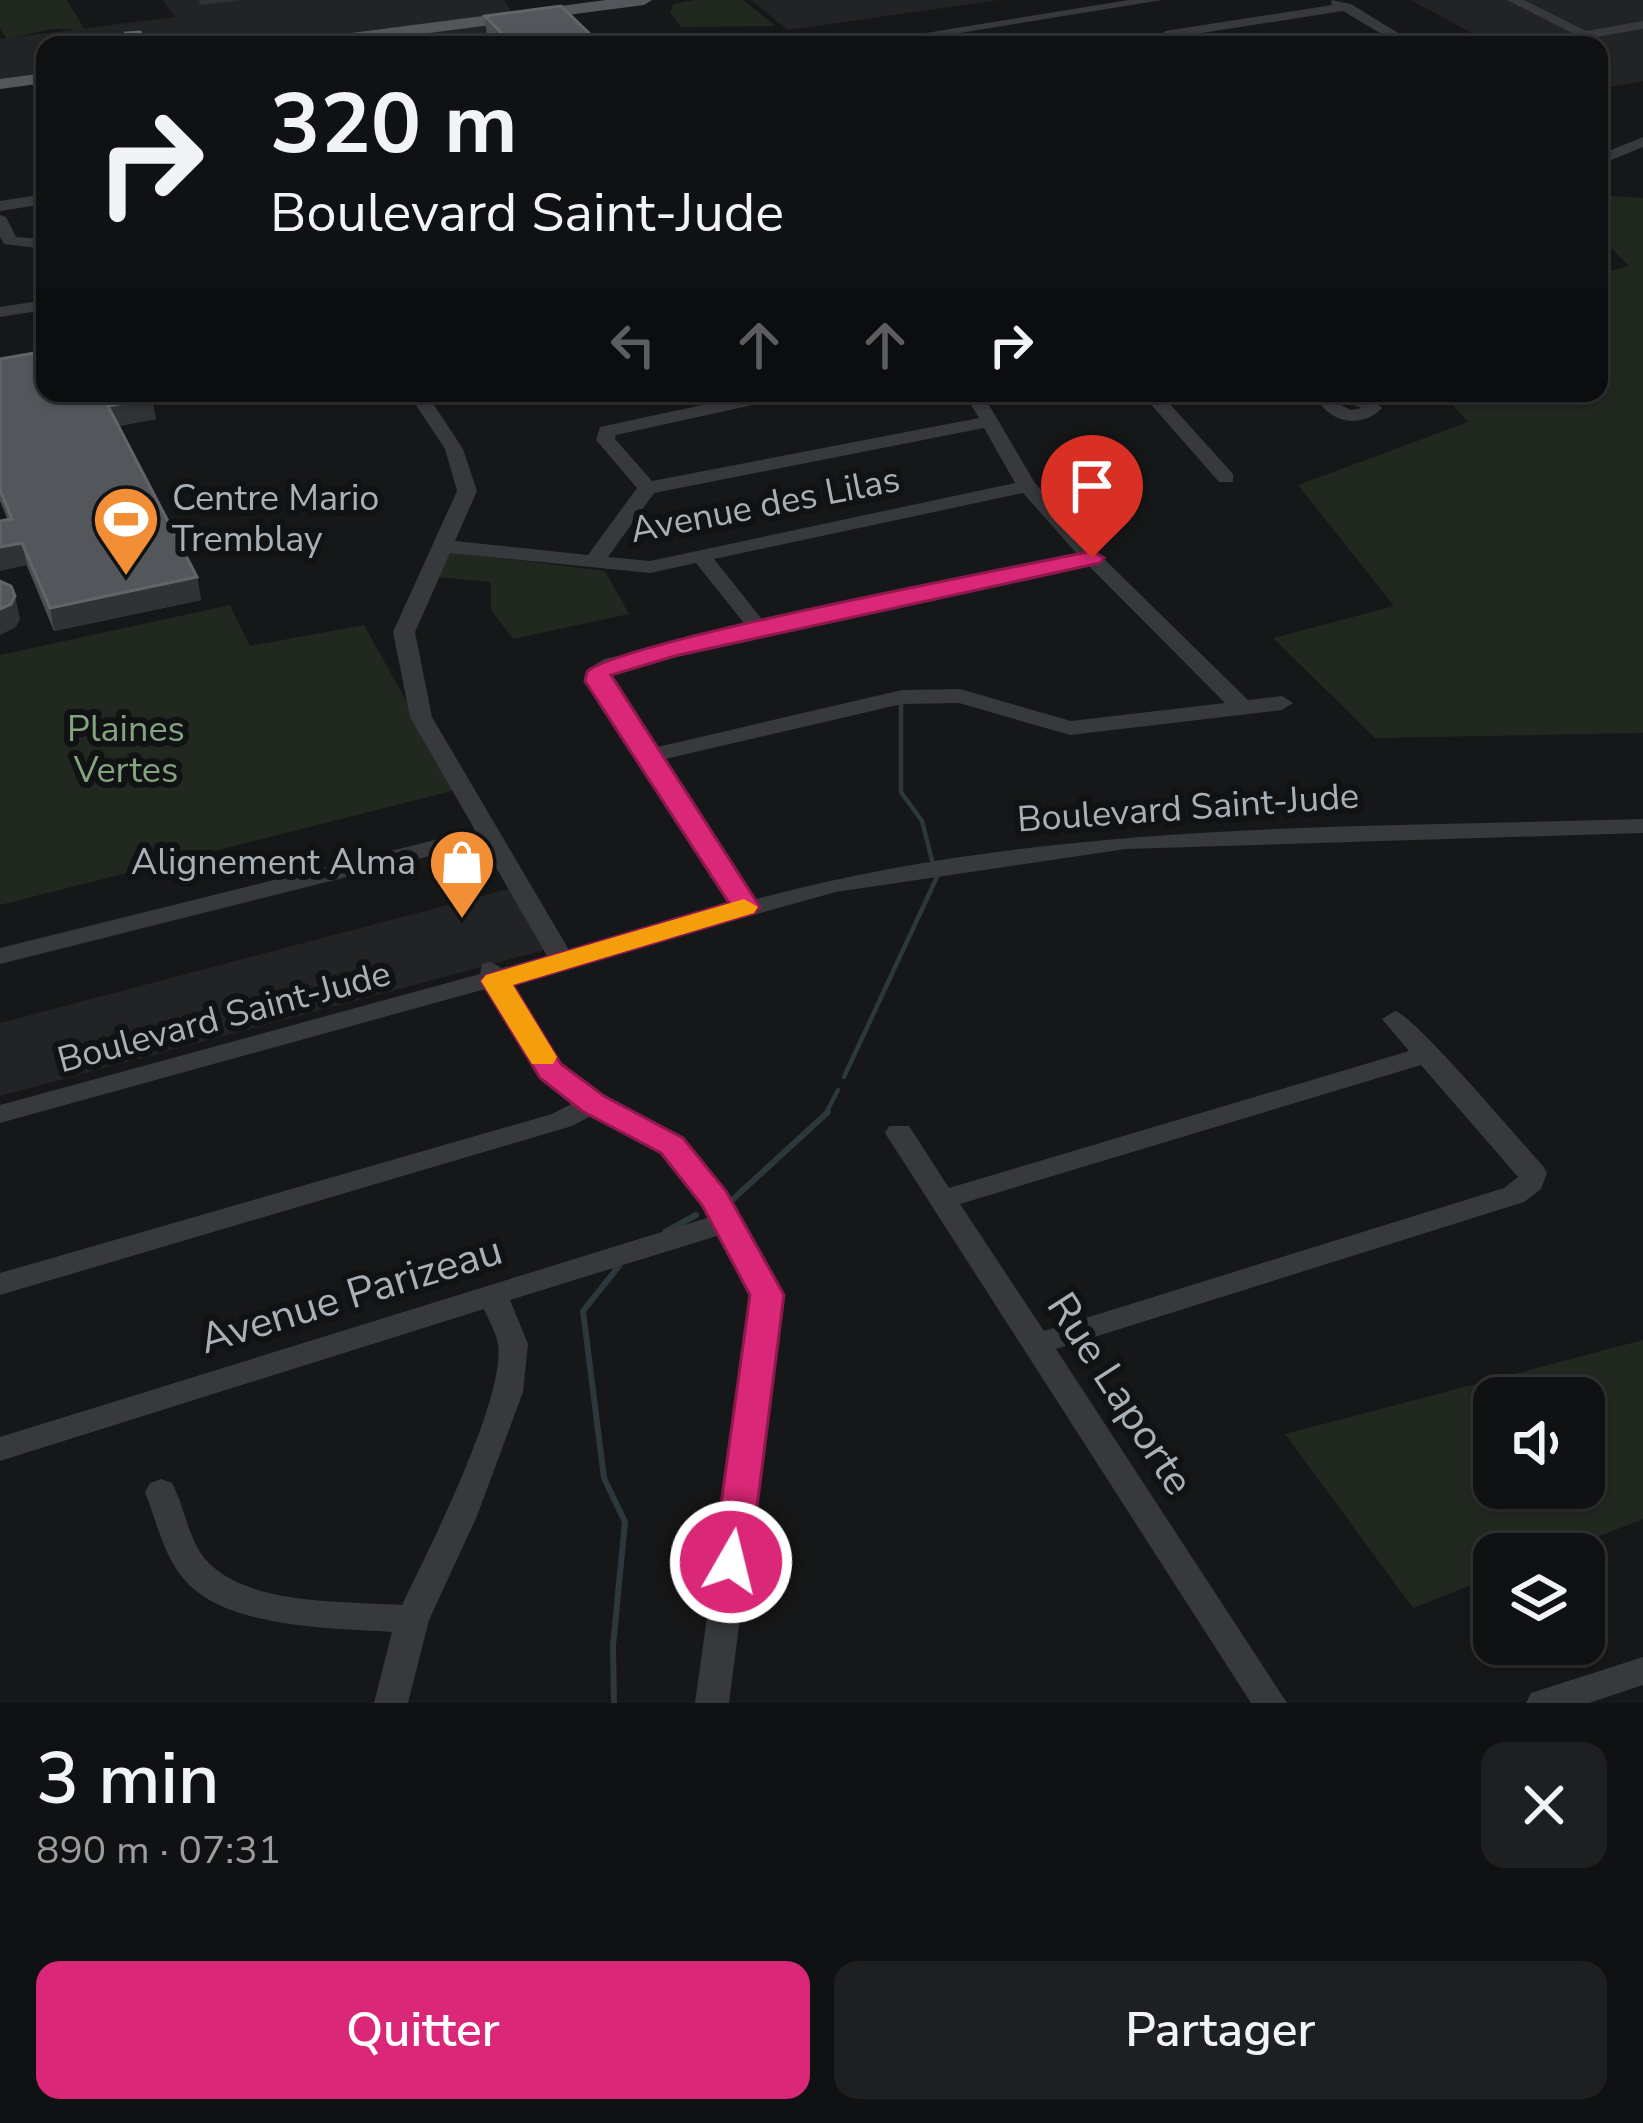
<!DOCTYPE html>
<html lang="fr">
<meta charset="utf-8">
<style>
:root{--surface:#101112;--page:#1e1f20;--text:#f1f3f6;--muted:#9c9d9f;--line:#303132;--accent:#db2777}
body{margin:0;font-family:"Nunito Sans",sans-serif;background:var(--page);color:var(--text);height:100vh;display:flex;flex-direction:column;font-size:45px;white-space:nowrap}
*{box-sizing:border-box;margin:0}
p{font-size:39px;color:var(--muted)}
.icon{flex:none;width:66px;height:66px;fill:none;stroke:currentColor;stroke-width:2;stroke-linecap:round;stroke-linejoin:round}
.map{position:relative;height:1703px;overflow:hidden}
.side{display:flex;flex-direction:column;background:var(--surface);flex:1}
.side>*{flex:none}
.top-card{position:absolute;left:36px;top:36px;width:1572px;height:366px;border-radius:24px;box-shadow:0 3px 9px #0004,0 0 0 3px var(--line);background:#101112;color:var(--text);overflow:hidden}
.buttons{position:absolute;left:1473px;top:1377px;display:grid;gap:24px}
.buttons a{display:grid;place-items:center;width:132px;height:132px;border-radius:24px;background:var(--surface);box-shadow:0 3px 9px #0004,0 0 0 3px var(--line);font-size:60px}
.pin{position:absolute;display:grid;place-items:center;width:102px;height:102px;color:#fff;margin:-123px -51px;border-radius:50% 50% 50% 0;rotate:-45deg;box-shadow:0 0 12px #0007}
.pin .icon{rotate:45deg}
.me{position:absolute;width:132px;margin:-66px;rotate:8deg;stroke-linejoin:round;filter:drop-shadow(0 0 9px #0008)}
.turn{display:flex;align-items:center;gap:42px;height:252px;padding:0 36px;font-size:54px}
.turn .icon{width:156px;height:156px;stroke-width:2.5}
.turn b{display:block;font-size:84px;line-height:102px}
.lanes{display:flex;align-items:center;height:114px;padding:0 36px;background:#0003;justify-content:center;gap:60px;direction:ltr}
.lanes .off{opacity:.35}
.round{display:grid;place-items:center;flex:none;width:126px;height:126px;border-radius:24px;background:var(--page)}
.overview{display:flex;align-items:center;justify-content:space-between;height:204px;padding:0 36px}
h1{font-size:72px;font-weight:600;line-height:90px}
.action{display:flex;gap:24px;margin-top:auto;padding:24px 36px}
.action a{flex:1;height:138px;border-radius:24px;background:var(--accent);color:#fff;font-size:48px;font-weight:600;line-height:138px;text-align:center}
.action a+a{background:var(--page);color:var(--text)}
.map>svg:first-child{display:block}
.built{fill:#222325}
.green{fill:#212820;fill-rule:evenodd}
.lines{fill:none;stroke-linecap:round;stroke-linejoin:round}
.stream-far1{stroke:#2c383c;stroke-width:4.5}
.stream{stroke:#2c383c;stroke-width:6}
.minor{fill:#37393d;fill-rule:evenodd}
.major{fill:#53575c;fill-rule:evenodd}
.wall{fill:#494c50}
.shaded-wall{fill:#303335}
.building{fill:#53575b;stroke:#61656a;stroke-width:3}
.route{fill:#db2777;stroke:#8e194d;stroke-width:3}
.slow{fill:#f59e0b}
.labels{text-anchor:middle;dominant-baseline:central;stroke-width:12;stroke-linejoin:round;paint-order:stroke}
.poi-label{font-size:36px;fill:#a8b0b8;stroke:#111213;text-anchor:start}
.street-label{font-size:36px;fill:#a8b0b8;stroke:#111213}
.park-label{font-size:36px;fill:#84a37f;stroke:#111213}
.near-street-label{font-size:42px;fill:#a8b0b8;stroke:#111213}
</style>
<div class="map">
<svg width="1643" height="1703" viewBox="0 0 1643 1703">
<rect width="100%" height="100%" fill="#161718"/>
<path class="built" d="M163,0H504L512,13L576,45H45V82L0,88V39L175,17Z
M751,0H999L788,30Z
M1411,0H1643V81L1599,89V45H1493Z
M516,887L552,948L0,1096V1023Z"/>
<path class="green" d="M0,0H67L85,30L51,29L7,39L0,28Z
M694,0H743L776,26L681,27L670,12L674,4Z
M1612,196L1643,198V733L1375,738L1273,638L1394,606L1298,485L1468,422L1440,393H1599V274L1629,266L1599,236V201Z
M451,552L605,571L629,614L513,639L491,610V582L437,577Z
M230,605L250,646L364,625L456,790L0,905V655Z
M1643,1340V1519L1553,1554H1494V1576L1413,1608L1285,1434ZM1494,1398H1584V1488H1494Z"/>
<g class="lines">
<path class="stream-far1" d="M901,704V792L922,821L932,860
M844,1077L937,877
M825,1115L838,1090"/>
<path class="stream" d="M731,1201L828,1112
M665,1232L696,1215
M614,1703L613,1646L625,1522L604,1478L583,1311L619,1266"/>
<path class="minor" d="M1129,0H1162L886,45L858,44Z
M1331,0L1351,4L1411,41L1405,45H1371L1390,39L1343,11L1170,38L1174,45H1158L1154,41L1165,31L1332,5Z
M1507,0H1524L1586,31L1643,21V29L1584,39Z
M1643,137V147L1599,165V155Z
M45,194V204L0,211V201Z
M0,215L6,217L16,237L45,239V249L4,244L0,237Z
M45,300V310L0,317V307Z
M408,393H426L463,449L477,491L455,541L588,555L637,488L596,440L600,427L758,393H793L784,398L616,435L615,439L652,481L979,418L964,393H982L1035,483L1099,554L1248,700L1282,696L1293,703L1282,710L1070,735L959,703L902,704L661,760L753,900C1042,821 1346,828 1643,819V833L1126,849L836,892L511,982L560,1065L603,1098L682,1138L725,1193L782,1295L729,1703H695L752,1295L720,1235L510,1300L528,1344L523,1392L477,1516L429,1620L408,1703H374L392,1632C332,1628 223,1629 182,1577C163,1553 156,1520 145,1492L150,1483L161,1479L172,1483C185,1507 188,1539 206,1560C247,1606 345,1601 402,1605C428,1551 506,1398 498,1344C496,1332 488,1319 484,1309L0,1461V1437L710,1217L662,1152L593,1115L572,1126L0,1295V1273L552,1114L573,1103L541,1077L489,988L0,1123V1105L480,974L482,964L491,962L502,968L547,956L482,843L0,964V948L475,830L410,717L393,632L457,491L445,449ZM984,428L1015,483L650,561L608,557L654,493ZM1023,493L1078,555L765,623L714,559ZM450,553L650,573L696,563L747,627L604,659L591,667L587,681L732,905L569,950L432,717L415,632ZM1088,565L1225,703L1071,721L960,689L902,690L653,748L609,681L610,675L619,669Z
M1141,393H1160L1233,474V482H1219Z
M1324,393L1369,396L1382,408C1365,426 1338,425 1322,406ZM1342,401L1362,408L1351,410L1341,405Z
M1395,1011C1415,1016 1520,1141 1543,1166L1547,1173L1541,1189L1524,1202L1056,1349L1287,1703H1251L885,1133L889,1126H909L949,1188L1409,1051L1382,1019ZM1421,1065L1518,1177L1504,1188L1044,1331L960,1204Z
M1643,1657V1685L1589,1703H1526L1531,1693Z"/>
<path class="major" d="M606,0H652L644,5L337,45H288L297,40Z
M45,73V83L0,89V79Z"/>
</g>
<path class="wall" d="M485,16L599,45H494L487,37Z
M0,359L156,419L118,426L197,577L201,600L54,631L0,501Z"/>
<path class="shaded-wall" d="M199,0H240L200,5Z
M152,398L156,419L111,427L108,406Z
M22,543L27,565L0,571V547Z
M197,577L201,600L54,631L50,608Z
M15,596L20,619L16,627L0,635V609Z"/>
<path class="building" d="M561,6L598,42L580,45H513L485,16Z
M140,32L147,44L133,45L126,33Z
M45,351V393H150L152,398L108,406L197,577L50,608L22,543L0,547V521L12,519L0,490V359Z
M0,581L11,586L15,596L11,604L0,609Z"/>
<path class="route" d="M1092,551L1104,558L1100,563L675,656L611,675L760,907L755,913L513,985L561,1064L604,1096L683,1138L726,1191L784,1295L750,1562L745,1573L731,1577L718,1573L713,1562L750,1295L702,1205L661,1153L582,1111L540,1078L481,981L486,975L729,903L585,681L587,672C613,643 1022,566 1092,551Z"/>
<path class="slow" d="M744,899L758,907L754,913L513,985L557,1057L553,1064H532L481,981L486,975Z"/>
<defs>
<symbol id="stadium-pin" viewBox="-11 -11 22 30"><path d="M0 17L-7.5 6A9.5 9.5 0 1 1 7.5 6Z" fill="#f28e35" stroke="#111213"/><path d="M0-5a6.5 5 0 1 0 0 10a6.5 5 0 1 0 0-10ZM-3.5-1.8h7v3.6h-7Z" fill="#fff"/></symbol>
<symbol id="shop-pin" viewBox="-11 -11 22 30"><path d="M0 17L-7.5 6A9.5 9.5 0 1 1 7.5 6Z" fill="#f28e35" stroke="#111213"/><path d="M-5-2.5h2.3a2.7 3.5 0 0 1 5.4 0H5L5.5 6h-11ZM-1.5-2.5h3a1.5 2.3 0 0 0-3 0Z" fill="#fff"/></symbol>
</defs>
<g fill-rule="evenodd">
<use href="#stadium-pin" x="88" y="481" width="76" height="104"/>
<use href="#shop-pin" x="424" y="824" width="76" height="104"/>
</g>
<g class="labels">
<g class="poi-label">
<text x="172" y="498">Centre Mario<tspan x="172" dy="41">Tremblay</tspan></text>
<text x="416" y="862" text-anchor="end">Alignement Alma</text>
</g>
<g class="street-label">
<text transform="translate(765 505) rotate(-11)">Avenue des Lilas</text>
<text transform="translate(1188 808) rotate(-4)">Boulevard Saint-Jude</text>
<text transform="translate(224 1017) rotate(-15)">Boulevard Saint-Jude</text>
</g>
<g class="park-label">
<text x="126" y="729">Plaines<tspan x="126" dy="41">Vertes</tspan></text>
</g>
<g class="near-street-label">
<text transform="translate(351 1295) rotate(-17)">Avenue Parizeau</text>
<text transform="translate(1120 1394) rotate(57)">Rue Laporte</text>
</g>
</g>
</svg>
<div class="buttons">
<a><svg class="icon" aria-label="sound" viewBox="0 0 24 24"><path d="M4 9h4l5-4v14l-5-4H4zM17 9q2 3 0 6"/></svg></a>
<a><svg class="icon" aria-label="layers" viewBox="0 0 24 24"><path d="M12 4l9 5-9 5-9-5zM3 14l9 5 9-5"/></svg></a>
</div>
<div class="pin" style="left:1092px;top:558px;background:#d93025"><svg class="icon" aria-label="arrive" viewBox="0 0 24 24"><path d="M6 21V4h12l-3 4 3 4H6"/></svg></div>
<svg class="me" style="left:731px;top:1562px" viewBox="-20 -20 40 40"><circle r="17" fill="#db2777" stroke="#fff" stroke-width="3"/><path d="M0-11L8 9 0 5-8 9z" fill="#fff"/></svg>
<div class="top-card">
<div class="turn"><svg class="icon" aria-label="right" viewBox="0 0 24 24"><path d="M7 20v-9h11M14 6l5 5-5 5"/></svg><div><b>320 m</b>Boulevard Saint-Jude</div></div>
<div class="lanes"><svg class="icon off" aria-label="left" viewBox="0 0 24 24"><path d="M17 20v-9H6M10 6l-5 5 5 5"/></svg><svg class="icon off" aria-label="ahead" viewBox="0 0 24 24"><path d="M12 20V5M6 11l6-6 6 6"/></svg><svg class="icon off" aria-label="ahead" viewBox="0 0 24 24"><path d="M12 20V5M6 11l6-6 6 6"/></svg><svg class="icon" aria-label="right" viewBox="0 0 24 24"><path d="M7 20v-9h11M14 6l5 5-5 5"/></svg></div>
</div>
</div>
<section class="side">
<div class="overview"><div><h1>3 min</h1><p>890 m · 07:31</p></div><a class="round"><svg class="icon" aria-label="close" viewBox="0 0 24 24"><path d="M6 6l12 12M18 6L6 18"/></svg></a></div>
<div class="action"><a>Quitter</a><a>Partager</a></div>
</section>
